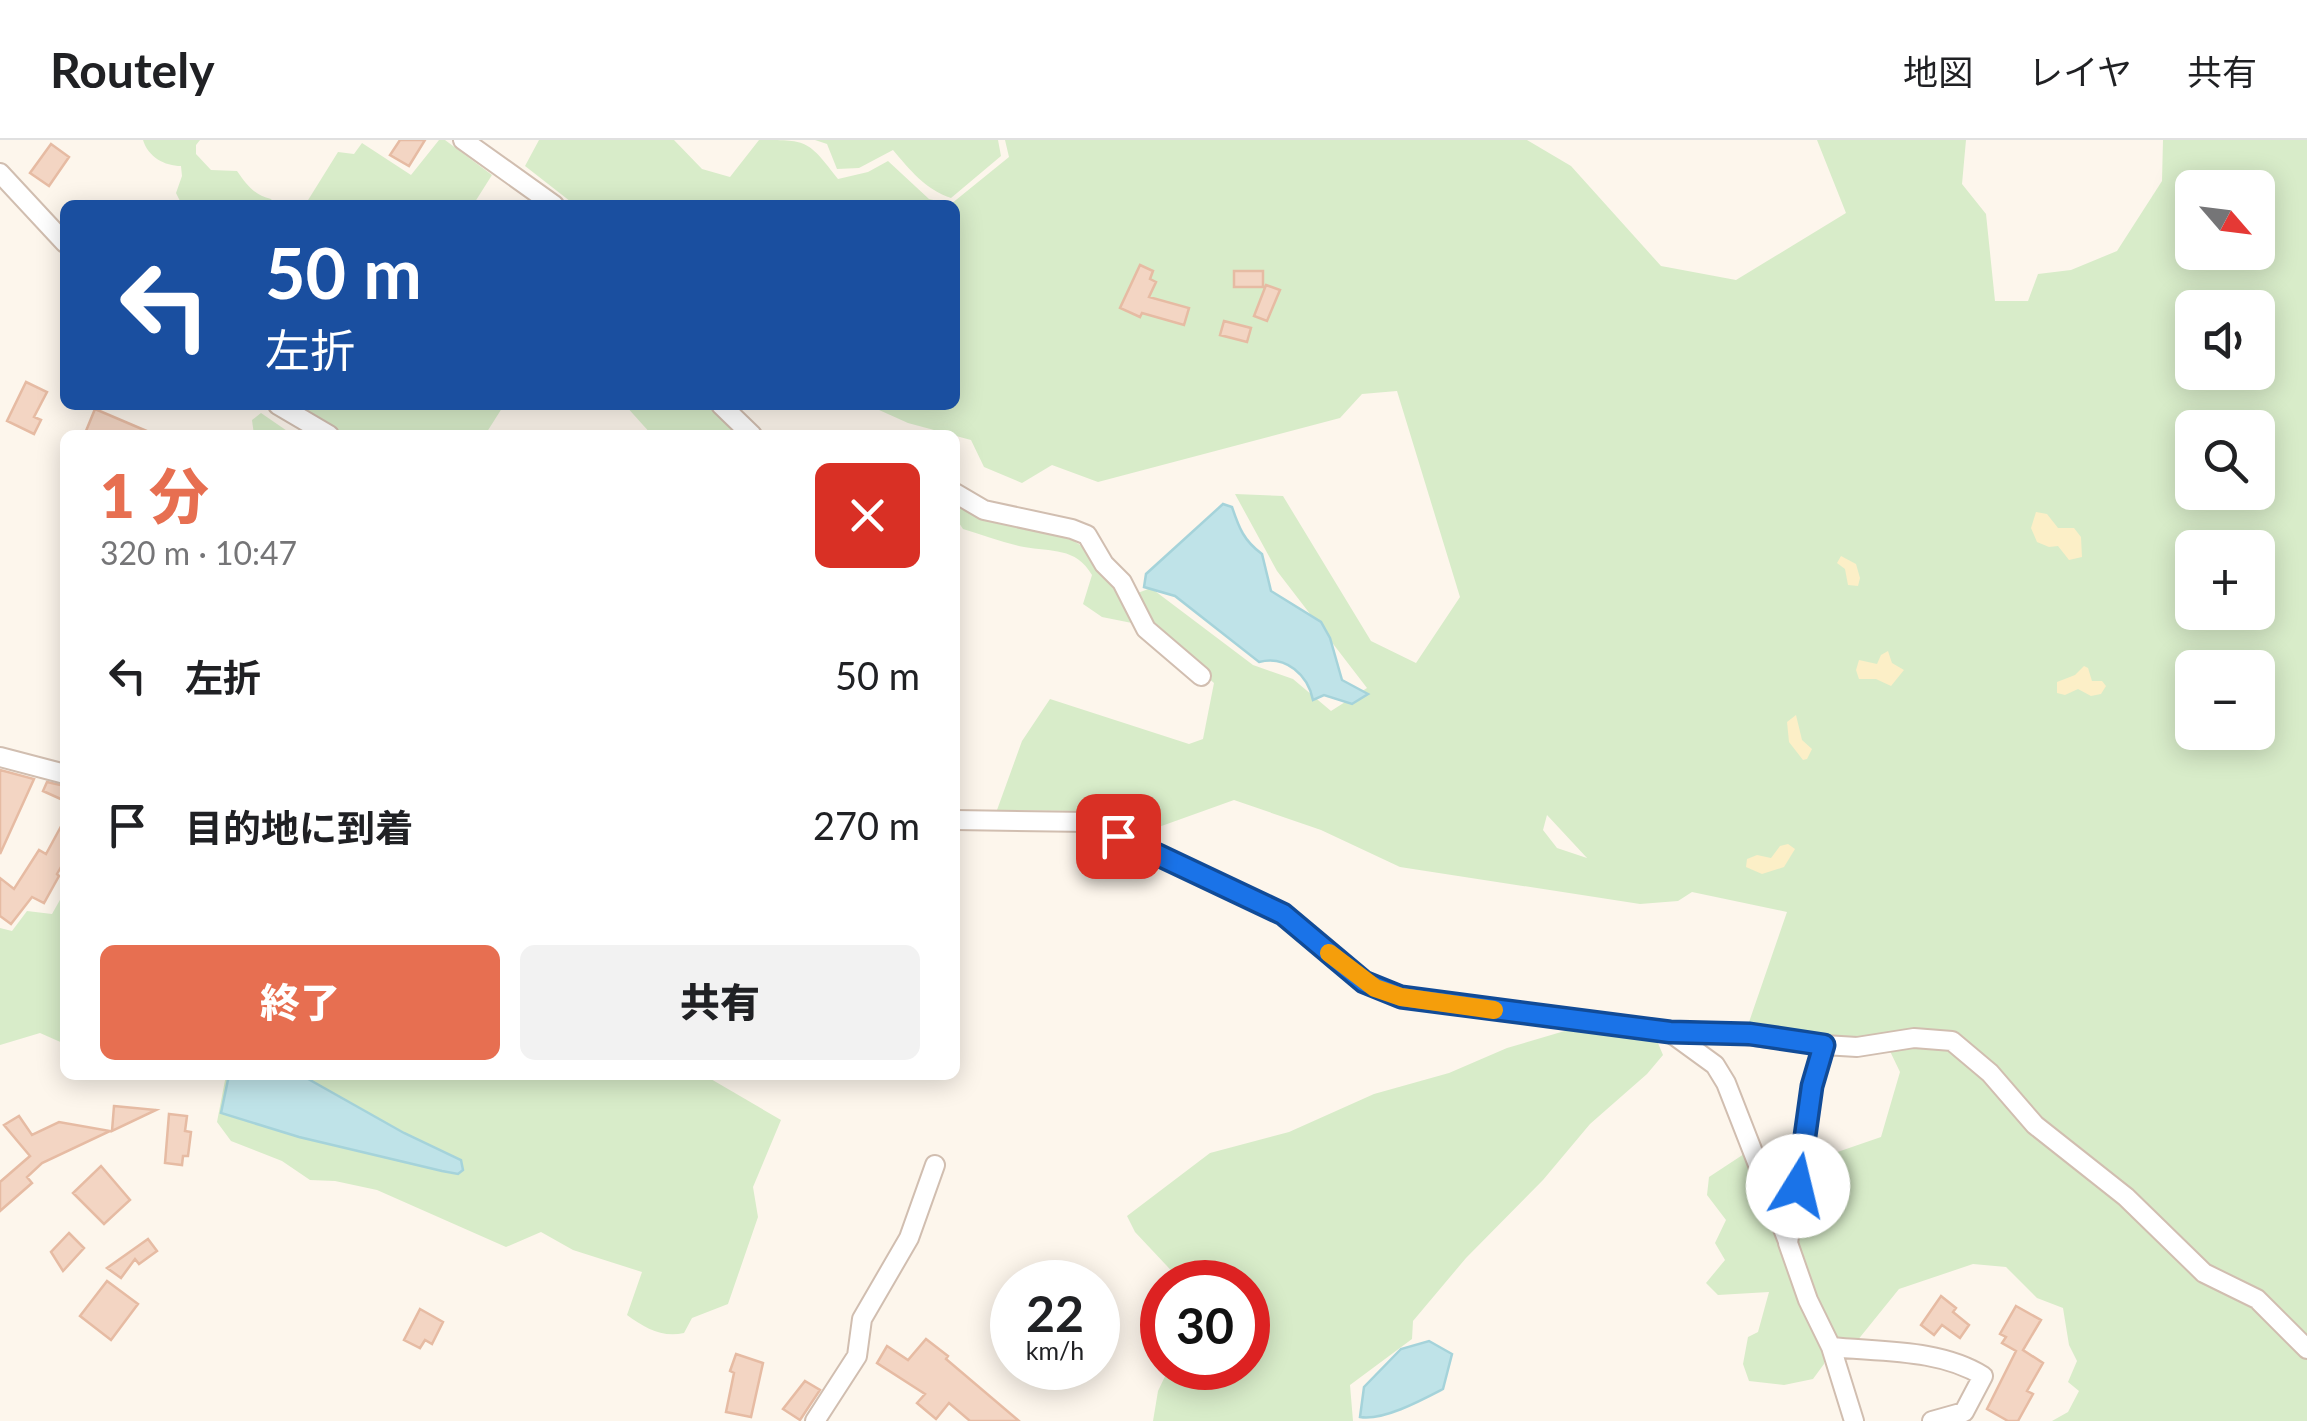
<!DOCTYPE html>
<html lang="ja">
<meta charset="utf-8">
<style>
:root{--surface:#fff;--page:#f2f2f2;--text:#202124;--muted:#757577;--line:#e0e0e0;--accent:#e76f51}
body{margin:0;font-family:Lato,"Noto Sans JP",sans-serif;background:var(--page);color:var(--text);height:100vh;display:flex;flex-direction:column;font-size:38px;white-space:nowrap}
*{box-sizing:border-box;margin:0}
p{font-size:32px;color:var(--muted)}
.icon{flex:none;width:55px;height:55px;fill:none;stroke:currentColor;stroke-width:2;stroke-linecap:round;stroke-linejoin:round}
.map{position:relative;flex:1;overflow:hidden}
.drawer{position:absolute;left:60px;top:290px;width:900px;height:650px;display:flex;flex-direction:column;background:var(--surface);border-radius:15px;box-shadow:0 5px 25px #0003}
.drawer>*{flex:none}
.banner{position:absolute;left:60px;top:60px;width:900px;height:210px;border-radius:15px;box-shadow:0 5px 25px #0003;background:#1a4fa0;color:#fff;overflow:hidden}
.needle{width:65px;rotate:118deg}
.tools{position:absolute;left:2175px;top:30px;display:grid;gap:20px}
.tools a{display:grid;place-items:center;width:100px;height:100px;border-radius:15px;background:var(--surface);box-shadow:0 5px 25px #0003;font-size:50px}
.speed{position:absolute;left:990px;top:1120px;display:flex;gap:20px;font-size:50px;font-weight:700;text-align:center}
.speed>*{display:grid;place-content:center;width:130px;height:130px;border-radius:50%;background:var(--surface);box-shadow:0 5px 25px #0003;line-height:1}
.speed small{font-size:25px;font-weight:400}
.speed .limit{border:15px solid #d22;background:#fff;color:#111}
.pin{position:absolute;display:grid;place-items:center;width:85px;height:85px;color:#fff;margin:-42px;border-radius:20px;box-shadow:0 5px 15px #0006}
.me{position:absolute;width:110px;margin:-55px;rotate:9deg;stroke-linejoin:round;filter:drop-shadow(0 0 8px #0008)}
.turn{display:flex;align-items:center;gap:35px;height:210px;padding:0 40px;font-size:45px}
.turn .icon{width:130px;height:130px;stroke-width:2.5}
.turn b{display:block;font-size:70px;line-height:85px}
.round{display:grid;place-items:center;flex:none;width:105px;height:105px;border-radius:15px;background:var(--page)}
.head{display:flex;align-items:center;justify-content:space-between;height:170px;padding:0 40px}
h1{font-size:60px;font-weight:800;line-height:75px;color:var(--accent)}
.cta{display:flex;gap:20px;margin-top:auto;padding:20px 40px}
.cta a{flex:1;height:115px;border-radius:15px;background:var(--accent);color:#fff;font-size:40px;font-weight:800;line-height:115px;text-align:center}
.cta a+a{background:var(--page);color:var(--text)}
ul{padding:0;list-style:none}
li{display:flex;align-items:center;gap:30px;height:150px;padding:0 40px}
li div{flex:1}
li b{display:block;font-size:38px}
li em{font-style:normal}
header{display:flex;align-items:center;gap:60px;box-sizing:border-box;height:140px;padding:0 50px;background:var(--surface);border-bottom:2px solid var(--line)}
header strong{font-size:48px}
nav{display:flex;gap:55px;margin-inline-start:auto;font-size:35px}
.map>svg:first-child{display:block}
.green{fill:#d8ecc9;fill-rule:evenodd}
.sand{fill:#fcefc7}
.water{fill:#bfe3e8;stroke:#a5d3da;stroke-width:2.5}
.building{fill:#f3d5c3;stroke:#e6bba3;stroke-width:2.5}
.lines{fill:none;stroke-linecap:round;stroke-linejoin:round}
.minor-casing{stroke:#d1beb0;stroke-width:22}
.minor{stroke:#fff;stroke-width:18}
.route-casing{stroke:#114b97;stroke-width:25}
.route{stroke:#1a73e8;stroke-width:18}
.slow{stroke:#f59e0b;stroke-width:18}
</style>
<header>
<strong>Routely</strong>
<nav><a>地図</a><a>レイヤ</a><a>共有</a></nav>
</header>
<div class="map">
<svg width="2307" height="1281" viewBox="0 0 2307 1281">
<rect width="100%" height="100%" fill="#fdf6ec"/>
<path class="green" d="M143,0H200L196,5V14L211,30L237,31C247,45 254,55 271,59L275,65H182L176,53L182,36L181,26C165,26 148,17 143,0Z
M439,0H445L492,35L473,65H305L338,12L354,14L362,3L411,35Z
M539,0H674L702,29L730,37L759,0C808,0 808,0 838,39L868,32L888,21L929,59L951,64L1009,17L1005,0H1527L1571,26L1661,126L1736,140L1846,73L1817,0H1966L1962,44L1986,74L1995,161H2028L2038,134L2071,130L2117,111L2162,41L2163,0H2307V1281H2052L2068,1272L2079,1251L2068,1242L2077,1221L2069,1205L2063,1168L2037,1158L2006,1127L1973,1124L1899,1149L1857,1201L1825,1207L1824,1224L1813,1239L1784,1245L1749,1241L1743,1224L1748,1197L1758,1192L1769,1152L1718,1155L1706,1143L1725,1120L1715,1103L1726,1080L1707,1055L1709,1037L1744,1014L1794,1027L1881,997L1900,932L1888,907L1748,885L1787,772L1692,752L1678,761L1640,764L1400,727L1321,690L1234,660L1142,693L1090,671L997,670L1022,601L1050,559L1189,604L1203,599L1214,543L1147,486L1102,477L1083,464L1092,435C1076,407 1051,412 1024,407C1003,403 983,395 963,389L955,377V358L976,377L1025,384L1064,395L1085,408L1135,454L1151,448L1253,525L1293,539L1331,571L1367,548L1277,431L1235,354L1283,356L1371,501L1416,523L1460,457L1397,251L1362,254L1340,278L1098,342L1052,325L1022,343L984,327L971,300L908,283L868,265H955V65H575L525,26ZM2192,48H2258V112H2192ZM2192,168H2258V232H2192ZM2192,288H2258V352H2192ZM2192,408H2258V472H2192ZM2192,528H2258V592H2192ZM1547,675L1587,718L1557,708L1543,690Z
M815,0H998L1001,16L951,58C925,49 910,30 893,10L859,28L837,29L827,4Z
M290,265H504L485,295H345Z
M625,265H721L752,295H652Z
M261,273L293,295H254L252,280Z
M65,751V904L40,893L0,905V788L12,791L27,771L52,774Z
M1598,887L1655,896L1663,915L1647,934L1590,984L1543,1040L1466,1118L1413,1181L1412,1199L1350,1245L1353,1281H1153L1158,1251L1169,1228H1248V1142H1182L1135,1092L1127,1076L1210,1013L1289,992L1374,954L1449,933L1507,908L1568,890Z
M226,935H579L597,940L602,935H704L781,980L753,1047L758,1077L728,1164L692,1178L684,1193C662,1198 645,1188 627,1175L642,1132L573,1110L541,1092L506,1107L377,1050L335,1041L310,1040L282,1021L231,1001L217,982Z"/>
<path class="sand" d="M2036,372L2047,374L2058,388H2074L2081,397L2082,417L2069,420L2058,406L2049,407L2037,402L2031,388Z
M1841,416L1856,424L1860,438L1858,446L1848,445L1845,429L1837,423Z
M1888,511L1892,523L1904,530L1891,546L1876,539H1859L1856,530L1859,520L1877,524L1881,515Z
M2084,526L2088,528L2092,541H2102L2106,546L2101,554L2091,556L2078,549L2065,555L2057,553V542L2075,535Z
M1796,575L1802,600L1812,609L1807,619L1803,620L1789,602L1787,582Z
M1788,704L1795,709L1784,727L1762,734L1746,727L1747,719L1757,715L1771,718L1780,706Z"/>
<path class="water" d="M1223,364L1232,367C1239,388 1244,401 1262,414L1271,451L1321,482L1330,498L1342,540L1368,554L1352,564L1324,555L1313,560C1308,535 1286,515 1259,522L1175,456L1144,447L1146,434Z
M229,935H301L404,993L461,1020L463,1030L458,1034L442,1031L299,997L221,973Z
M1429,1201L1452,1214L1443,1249C1422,1260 1383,1281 1360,1277L1364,1247L1401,1209Z"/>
<path class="building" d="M400,0H425L409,26L390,15Z
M51,4L69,17L49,46L30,33Z
M1140,125L1153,131L1150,139L1156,142L1149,157L1189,168L1184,185L1142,173L1140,177L1120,168Z
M1234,131H1263V147H1234Z
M1266,145L1280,150L1267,181L1254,176Z
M1224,181L1251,188L1247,202L1220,195Z
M26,242L47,252L34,277L41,280L34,294L7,281Z
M95,269L156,295H94L86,291Z
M0,630L34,639L0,714Z
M47,642L65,646V661L43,651Z
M65,679V720L57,734L59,736L44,763L32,757L11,784L0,776V738L14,749L39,710L46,714Z
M114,966L156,970L112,991Z
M169,974L187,976L185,991L191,992L188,1016H183L182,1025L165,1023Z
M19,976L32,995L59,982L110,991L42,1023L27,1037L32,1043L0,1071V1042L30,1016L4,985Z
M101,1026L130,1060L104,1084L73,1053Z
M69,1093L84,1108L63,1131L51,1112Z
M148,1099L157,1111L139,1124L135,1119L121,1138L107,1128Z
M107,1141L138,1164L111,1200L80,1176Z
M1941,1156L1956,1168L1953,1172L1969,1185L1960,1198L1942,1185L1934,1195L1921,1185Z
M2016,1166L2041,1180L2023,1210L2043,1223L2027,1251L2033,1254L2018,1281H2008L1987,1269L2016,1211L2002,1203L2006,1197L2000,1194Z
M420,1169L443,1182L432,1204L425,1200L420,1208L404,1200Z
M926,1199L948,1216L946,1219L1019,1281H970L949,1263L936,1279L917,1263L925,1254L877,1223L887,1206L908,1220Z
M736,1214L763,1223L751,1277L726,1272L734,1233L730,1231Z
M805,1241L820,1250L800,1280L783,1269Z"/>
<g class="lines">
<defs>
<path id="minor" d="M463,0L554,65
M0,33L65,103
M278,265L329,295
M721,265L752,295
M955,353L984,370L1072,389L1087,395L1104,424L1122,442L1146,489L1201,536
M0,617L65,634
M955,680L1090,682L1283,774L1365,842L1401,857L1670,892L1731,893L1824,905L1857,907L1914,898L1952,901L1990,933L2035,985L2126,1057L2204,1133L2257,1159L2307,1209
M1671,893L1715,925L1726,943L1787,1099
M1824,905L1812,946L1788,1103L1808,1160L1831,1207L1854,1281
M1831,1207C1881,1212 1940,1209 1983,1236L1964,1272L1932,1281
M815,1281L857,1216L862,1179L909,1098L935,1025"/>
</defs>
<use href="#minor" class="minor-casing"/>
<use href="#minor" class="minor"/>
</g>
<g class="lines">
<defs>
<path id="route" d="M1118,696L1283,774L1364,842L1401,857L1670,892L1750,894L1824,905L1812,946L1798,1046"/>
</defs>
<use href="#route" class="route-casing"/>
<use href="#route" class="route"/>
<path class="slow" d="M1329,813L1375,848L1401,857L1494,870"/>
</g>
</svg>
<div class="tools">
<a><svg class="needle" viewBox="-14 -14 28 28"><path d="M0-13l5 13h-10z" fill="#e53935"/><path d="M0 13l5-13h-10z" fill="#757577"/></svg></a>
<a><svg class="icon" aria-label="sound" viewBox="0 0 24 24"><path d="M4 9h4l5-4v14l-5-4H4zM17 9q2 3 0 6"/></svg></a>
<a><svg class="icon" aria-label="search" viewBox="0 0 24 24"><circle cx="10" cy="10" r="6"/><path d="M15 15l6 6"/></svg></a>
<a>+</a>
<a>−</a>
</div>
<div class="speed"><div>22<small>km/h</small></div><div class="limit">30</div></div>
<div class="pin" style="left:1118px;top:696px;background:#d93025"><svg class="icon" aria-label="arrive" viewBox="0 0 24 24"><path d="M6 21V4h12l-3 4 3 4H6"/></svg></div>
<svg class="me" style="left:1798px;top:1046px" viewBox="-20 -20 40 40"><circle r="19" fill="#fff"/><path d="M0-13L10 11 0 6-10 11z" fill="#1a73e8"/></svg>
<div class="banner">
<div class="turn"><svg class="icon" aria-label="left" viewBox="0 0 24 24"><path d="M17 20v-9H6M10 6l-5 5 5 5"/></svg><div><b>50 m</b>左折</div></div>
</div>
<section class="drawer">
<div class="head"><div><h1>1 分</h1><p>320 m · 10:47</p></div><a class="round" style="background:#d93025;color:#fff"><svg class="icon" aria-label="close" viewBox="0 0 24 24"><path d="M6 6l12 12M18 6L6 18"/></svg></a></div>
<ul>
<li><svg class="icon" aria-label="left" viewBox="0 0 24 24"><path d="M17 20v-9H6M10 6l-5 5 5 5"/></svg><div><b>左折</b></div><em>50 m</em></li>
<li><svg class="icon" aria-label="arrive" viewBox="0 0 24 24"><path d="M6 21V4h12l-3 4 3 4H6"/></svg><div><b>目的地に到着</b></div><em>270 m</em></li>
</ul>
<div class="cta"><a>終了</a><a>共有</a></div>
</section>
</div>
